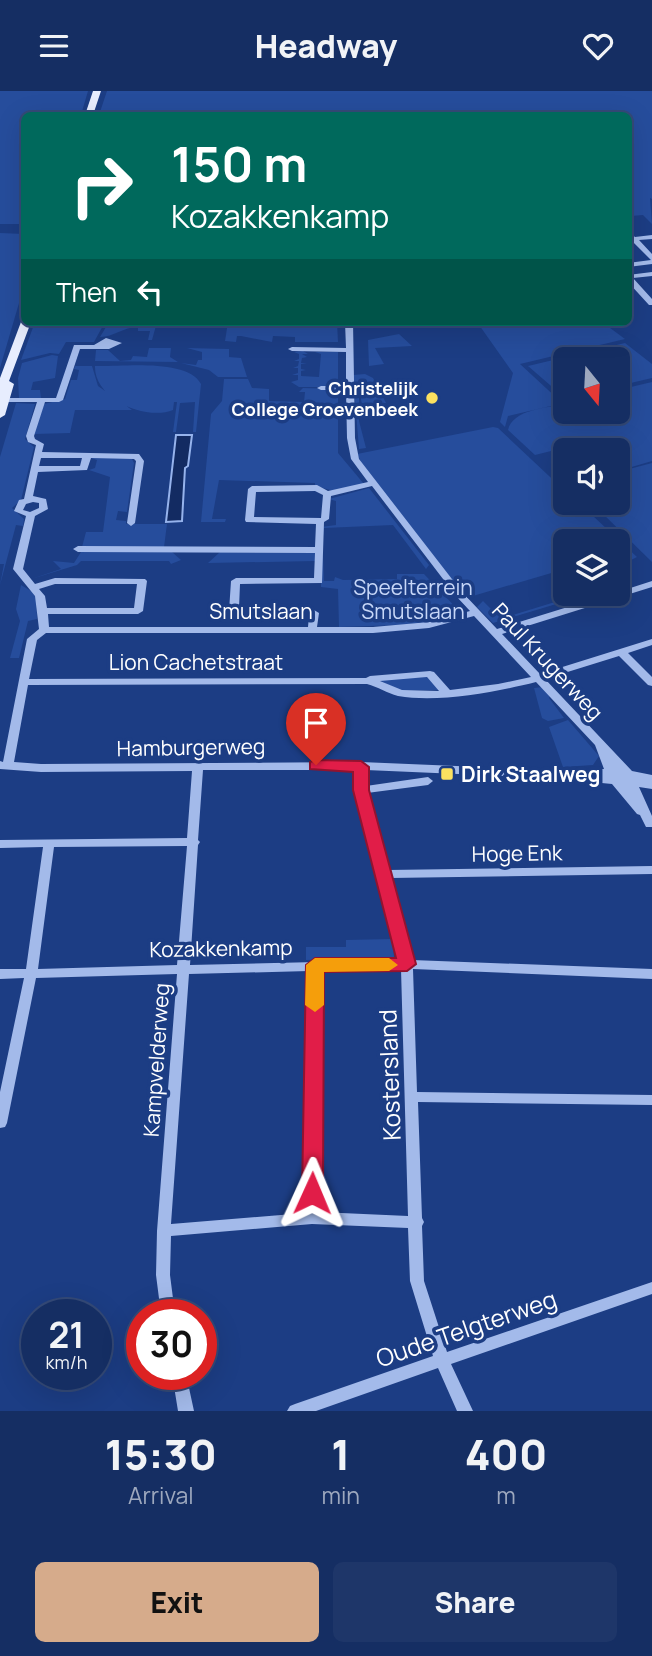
<!DOCTYPE html>
<style>
:root{--surface:#152e63;--page:#1e3669;--text:#f1f3f6;--muted:#9da8be;--line:#344a78;--accent:#d6ab8b}
body{margin:0;font-family:Manrope,sans-serif;background:var(--page);color:var(--text);height:100vh;display:flex;flex-direction:column;font-size:26px;white-space:nowrap}
*{box-sizing:border-box;margin:0}
p{font-size:23px;color:var(--muted)}
.icon{flex:none;width:38px;height:38px;fill:none;stroke:currentColor;stroke-width:2;stroke-linecap:round;stroke-linejoin:round}
.map{position:relative;height:1320px;overflow:hidden}
.details{display:flex;flex-direction:column;background:var(--surface);flex:1}
.details>*{flex:none}
.hud{position:absolute;left:21px;top:21px;width:611px;height:214px;border-radius:10px;box-shadow:0 7px 28px #0002,0 0 0 2px var(--line);background:#00695c;color:#fff;overflow:hidden}
.needle{width:46px;rotate:162deg}
.fabs{position:absolute;left:553px;top:256px;display:grid;gap:14px}
.fabs a{display:grid;place-items:center;width:77px;height:77px;border-radius:10px;background:var(--surface);box-shadow:0 7px 28px #0002,0 0 0 2px var(--line);font-size:35px}
.speed{position:absolute;left:21px;top:1208px;display:flex;gap:14px;font-size:35px;font-weight:700;text-align:center}
.speed>*{display:grid;place-content:center;width:91px;height:91px;border-radius:50%;background:var(--surface);box-shadow:0 7px 28px #0002,0 0 0 2px var(--line);line-height:1}
.speed small{font-size:18px;font-weight:400}
.speed .limit{border:10px solid #d22;background:#fff;color:#111}
.pin{position:absolute;display:grid;place-items:center;width:60px;height:60px;color:#fff;margin:-72px -30px;border-radius:50% 50% 50% 0;rotate:-45deg;box-shadow:0 0 7px #0007}
.pin .icon{rotate:45deg}
.me{position:absolute;width:77px;margin:-38px;rotate:1deg;stroke-linejoin:round;filter:drop-shadow(0 0 5px #0008)}
.turn{display:flex;align-items:center;gap:24px;height:147px;padding:0 35px;font-size:32px}
.turn .icon{width:91px;height:91px;stroke-width:2.5}
.turn b{display:block;font-size:49px;line-height:60px}
.then{display:flex;align-items:center;height:66px;padding:0 35px;background:#0003;gap:14px;font-size:26px}
.eta{display:flex;justify-content:space-evenly;align-items:center;height:119px;text-align:center}
.eta b{font-size:42px;font-weight:800;line-height:49px}
.primary-button{display:flex;gap:14px;margin-top:auto;padding:14px 35px}
.primary-button a{flex:1;height:80px;border-radius:10px;background:var(--accent);color:#111;font-size:28px;font-weight:800;line-height:80px;text-align:center}
.primary-button a+a{background:var(--page);color:var(--text)}
header{display:flex;justify-content:space-between;align-items:center;height:91px;padding:0 35px;background:var(--surface);font-size:32px;font-weight:800}
.map>svg:first-child{display:block}
.green{fill:#264d9c}
.water{fill:#132b62;stroke:#96b3ec;stroke-width:2}
.lines{fill:none;stroke-linecap:round;stroke-linejoin:round}
.minor{fill:#a3baea;fill-rule:evenodd}
.major{fill:#e7edfe;fill-rule:evenodd}
.route{fill:#e11d48;stroke:#92132f;stroke-width:2}
.slow{fill:#f59e0b}
.poi-dot{fill:#fbe160;stroke:#1c3d84;stroke-width:2.5}
.labels{text-anchor:middle;dominant-baseline:central;stroke-width:7;stroke-linejoin:round;paint-order:stroke}
.far-poi-label{font-size:18px;font-weight:bold;fill:#fff;stroke:#1c3d84;text-anchor:end}
.park-label{font-size:21px;fill:#c7d7f8;stroke:#1c3d84}
.street-label{font-size:21px;fill:#fff;stroke:#1c3d84}
.poi-label{font-size:21px;font-weight:bold;fill:#fff;stroke:#1c3d84;text-anchor:start}
.near-street-label{font-size:24px;fill:#fff;stroke:#1c3d84}
</style>
<header><svg class="icon" aria-label="menu" viewBox="0 0 24 24"><path d="M4 6h16M4 12h16M4 18h16"/></svg>Headway<svg class="icon" aria-label="heart" viewBox="0 0 24 24"><path d="M12 20l-8-8c-3-5 5-10 8-4 3-6 11-1 8 4z"/></svg></header>
<div class="map">
<svg width="652" height="1320" viewBox="0 0 652 1320">
<rect width="100%" height="100%" fill="#1c3d84"/>
<path class="green" d="M0,0H88L81,24H24V133H0Z
M107,0H652V108L650,107L652,133L643,124L631,125L628,121V24H99Z
M0,142L24,143V195L0,277Z
M35,231H105L94,251H66L59,263L50,262L21,269Z
M109,231H157L152,249H148L150,240H138V236C123,236 114,246 100,246Z
M228,231H337L338,251H295V246L273,245L272,251L241,245H237L236,251L225,250Z
M477,231H602L625,248L520,273L560,310L559,313L508,325L505,336L500,331L513,282Z
M399,243L412,255L375,257L384,273L369,275L368,249Z
M625,252L652,273V287L618,295V268H565V307L528,275Z
M149,257H171L170,266L178,271L95,270L96,259H108L120,270L131,269L133,265L147,266Z
M187,257L229,258V266L241,267L247,286H218L209,279L181,272L196,274L198,269H202V261Z
M303,260L308,263H302L307,266L302,267L301,272H307L301,273V278L306,279L301,280V285L319,286L321,263L315,261H338V296H299L291,291L298,289V284H292L298,282V277H293L298,275L299,270H294L299,268V263L294,261Z
M52,264L58,265L55,287L33,291L31,299H40L41,308L19,307L18,287L22,272Z
M75,275H92L98,295L132,319H75L70,342L34,343L44,313L65,308L71,289H77L79,279L74,278Z
M95,275C121,276 187,267 201,293L196,341H193L195,311L180,312L176,341H173L177,311H174L173,319C146,330 94,308 95,275Z
M365,283L373,287L386,312L362,315L359,293V330L366,357L359,358L353,284Z
M224,288H248L252,297L269,298V310L304,311L305,301H299L303,297L338,298V362L364,393L334,400L315,395V392L219,389L212,428H226L225,431H201L211,323L222,310Z
M652,291V370L618,380V359H565V368L555,359L535,364L508,339C513,318 547,317 565,313V320H618V299Z
M16,312L35,313L25,348L34,356L21,409L12,417L24,428L23,435L16,434L0,494L4,473H0V366Z
M493,336L498,337L565,400V411H578L637,466L629,470L618,462V450H565V478L466,507L364,377L357,363Z
M131,366L134,372L127,421L118,420L116,429L126,430V433H167L164,456H82L86,441H103L110,386L89,379L95,377L97,369L91,367Z
M652,372V471L598,418L618,411V381Z
M369,397L429,474L426,478L393,434L324,437L322,454L321,436L336,434V410L329,408Z
M81,461H172L181,469L171,473L169,470H81L77,474L31,488L61,478L53,470L74,472Z
M220,461L316,462L315,470L208,472Z
M323,465L324,490H334L335,486L343,489L397,488V483H424L463,524L449,527L447,523L433,525L434,530L401,534L339,536L338,498L321,496V466Z
M21,494L36,503L37,528L28,530L19,567H10L20,530L16,518Z
M584,502H593L493,532L477,516L483,510L497,524L503,523L506,526Z
M427,586L440,599H398L377,588Z
M543,596L551,604L549,607L564,627L548,630L542,627L534,597Z
M568,629L599,665L593,674L563,676L549,636Z
M393,848L394,867L306,869V856H346V849Z"/>
<path class="water" d="M176,344H192L188,375L185,377L182,430L166,431Z"/>
<g class="lines">
<path class="minor" d="M628,140L635,146L652,144V148L639,149L652,163V173L628,176V172L651,169L632,150L629,149Z
M652,181V185L633,187L652,208V214H649L628,191V184Z
M345,231H353L355,347L359,368L462,501L497,538L613,502H618V501L652,490V496L502,543L540,583L652,548V554L628,562L652,586V595L648,594L619,565L545,588L632,680L652,684V698L639,696L652,725V736H646L640,724L637,723L612,693L550,687L366,679V695L428,686L433,690L428,694L367,702L388,779L652,775V783L390,787L412,869L652,878V888L413,878L417,1001L652,1004V1014L418,1011L422,1127L424,1131L422,1135L424,1190L447,1261L652,1191V1203L451,1273L473,1320H457L438,1277L316,1320H287L290,1315L295,1313L433,1265L410,1190L408,1137L312,1133L171,1145L170,1184L175,1223H161L156,1184L157,1140L177,883L36,887L7,1032L5,1036L0,1037V1001L24,887L0,888V878H26L43,756L0,757V749L187,747L192,680L41,681L0,678V670L3,671L27,548L39,538L35,505L13,478L26,425L14,420L19,409L24,408L36,354L28,351L26,345L37,311H5L1,309L5,307H56L74,254H94L106,247L122,252L109,258H80L63,309L59,311H45L34,345L35,348L44,353L42,361L139,363L144,370L135,432L131,435L127,432L136,370L134,368L91,367L87,379L38,381L33,405L46,408L48,418L35,425L23,478L35,493L55,487L145,488L147,490L143,520L138,523H48L49,536H308L309,525L231,522L229,520L231,490L236,487H314L315,462L78,461L73,458L78,455L315,456L316,433L246,431L245,429L248,398L252,395L317,394L328,400L368,391L351,368L347,347L346,299H321L317,297L321,295H346V261L292,260L288,258L292,256L346,257ZM41,367H82L80,375H39ZM372,395L456,505L470,520L429,531L373,536H317L319,522L314,519L239,517L240,493L322,492L324,431L329,428L331,405ZM315,400L323,404L321,427L254,426L256,401ZM33,411L39,412V417L30,421L23,419L26,413ZM55,493H137L134,517H47L45,505L39,498ZM474,525L531,586L498,593L450,599L434,581L430,580L370,585L366,587L29,588L37,549L46,542H373L429,537ZM427,586L439,600L402,599L380,590ZM536,591L595,654L604,678L585,679L584,683L550,679L361,671L41,673L14,671L28,594L367,593C378,596 387,602 398,605C439,612 496,601 536,591ZM203,679H356V699L400,869L190,874L198,754L200,751L198,749ZM187,755L177,874L38,878L54,756ZM401,878L408,1125L319,1121L321,880ZM309,880L305,1122L171,1133L189,883Z
M172,1283H186L194,1320H178Z"/>
<path class="major" d="M93,0H101L93,24H85Z
M24,228V231H31L9,290L14,293L5,324L0,327V287L21,231Z"/>
</g>
<path class="route" d="M316,669L361,670L369,676V699L416,873L407,880L324,881L323,1102L319,1108L312,1111L305,1108L302,1102L306,874L315,867H396L353,699V681L310,678V671Z"/>
<path class="slow" d="M315,867H389L398,874L389,880L324,881V914L315,921L305,914L306,874Z"/>
<g class="poi-dot">
<circle cx="432" cy="307" r="7"/>
<rect x="440" y="676" width="14" height="14" rx="3.5"/>
</g>
<g class="labels">
<g class="far-poi-label">
<text x="418" y="297">Christelijk<tspan x="418" dy="21">College Groevenbeek</tspan></text>
</g>
<g class="park-label">
<text x="413" y="496">Speelterrein<tspan x="413" dy="24">Smutslaan</tspan></text>
</g>
<g class="street-label">
<text x="261" y="520">Smutslaan</text>
<text transform="translate(548 570) rotate(47)">Paul Krugerweg</text>
<text x="196" y="571">Lion Cachetstraat</text>
<text transform="translate(191 656) rotate(-1)">Hamburgerweg</text>
<text transform="translate(517 762) rotate(-1)">Hoge Enk</text>
<text transform="translate(221 857) rotate(-1)">Kozakkenkamp</text>
<text transform="translate(156 969) rotate(-86)">Kampvelderweg</text>
</g>
<g class="poi-label">
<text x="461" y="683">Dirk Staalweg</text>
</g>
<g class="near-street-label">
<text transform="translate(389 984) rotate(-92)">Kostersland</text>
<text transform="translate(466 1237) rotate(-19)">Oude Telgterweg</text>
</g>
</g>
</svg>
<div class="fabs">
<a><svg class="needle" viewBox="-14 -14 28 28"><path d="M0-13l5 13h-10z" fill="#e53935"/><path d="M0 13l5-13h-10z" fill="#9da8be"/></svg></a>
<a><svg class="icon" aria-label="sound" viewBox="0 0 24 24"><path d="M4 9h4l5-4v14l-5-4H4zM17 9q2 3 0 6"/></svg></a>
<a><svg class="icon" aria-label="layers" viewBox="0 0 24 24"><path d="M12 4l9 5-9 5-9-5zM3 14l9 5 9-5"/></svg></a>
</div>
<div class="speed"><div>21<small>km/h</small></div><div class="limit">30</div></div>
<div class="pin" style="left:316px;top:674px;background:#d93025"><svg class="icon" aria-label="arrive" viewBox="0 0 24 24"><path d="M6 21V4h12l-3 4 3 4H6"/></svg></div>
<svg class="me" style="left:312px;top:1102px" viewBox="-20 -20 40 40"><path d="M0-17L14 15 0 8-14 15z" fill="#e11d48" stroke="#fff" stroke-width="4"/></svg>
<div class="hud">
<div class="turn"><svg class="icon" aria-label="right" viewBox="0 0 24 24"><path d="M7 20v-9h11M14 6l5 5-5 5"/></svg><div><b>150 m</b>Kozakkenkamp</div></div>
<div class="then">Then<svg class="icon" aria-label="left" viewBox="0 0 24 24"><path d="M17 20v-9H6M10 6l-5 5 5 5"/></svg></div>
</div>
</div>
<section class="details">
<div class="eta">
<div><b>15:30</b><p>Arrival</p></div>
<div><b>1</b><p>min</p></div>
<div><b>400</b><p>m</p></div>
</div>
<div class="primary-button"><a>Exit</a><a>Share</a></div>
</section>
